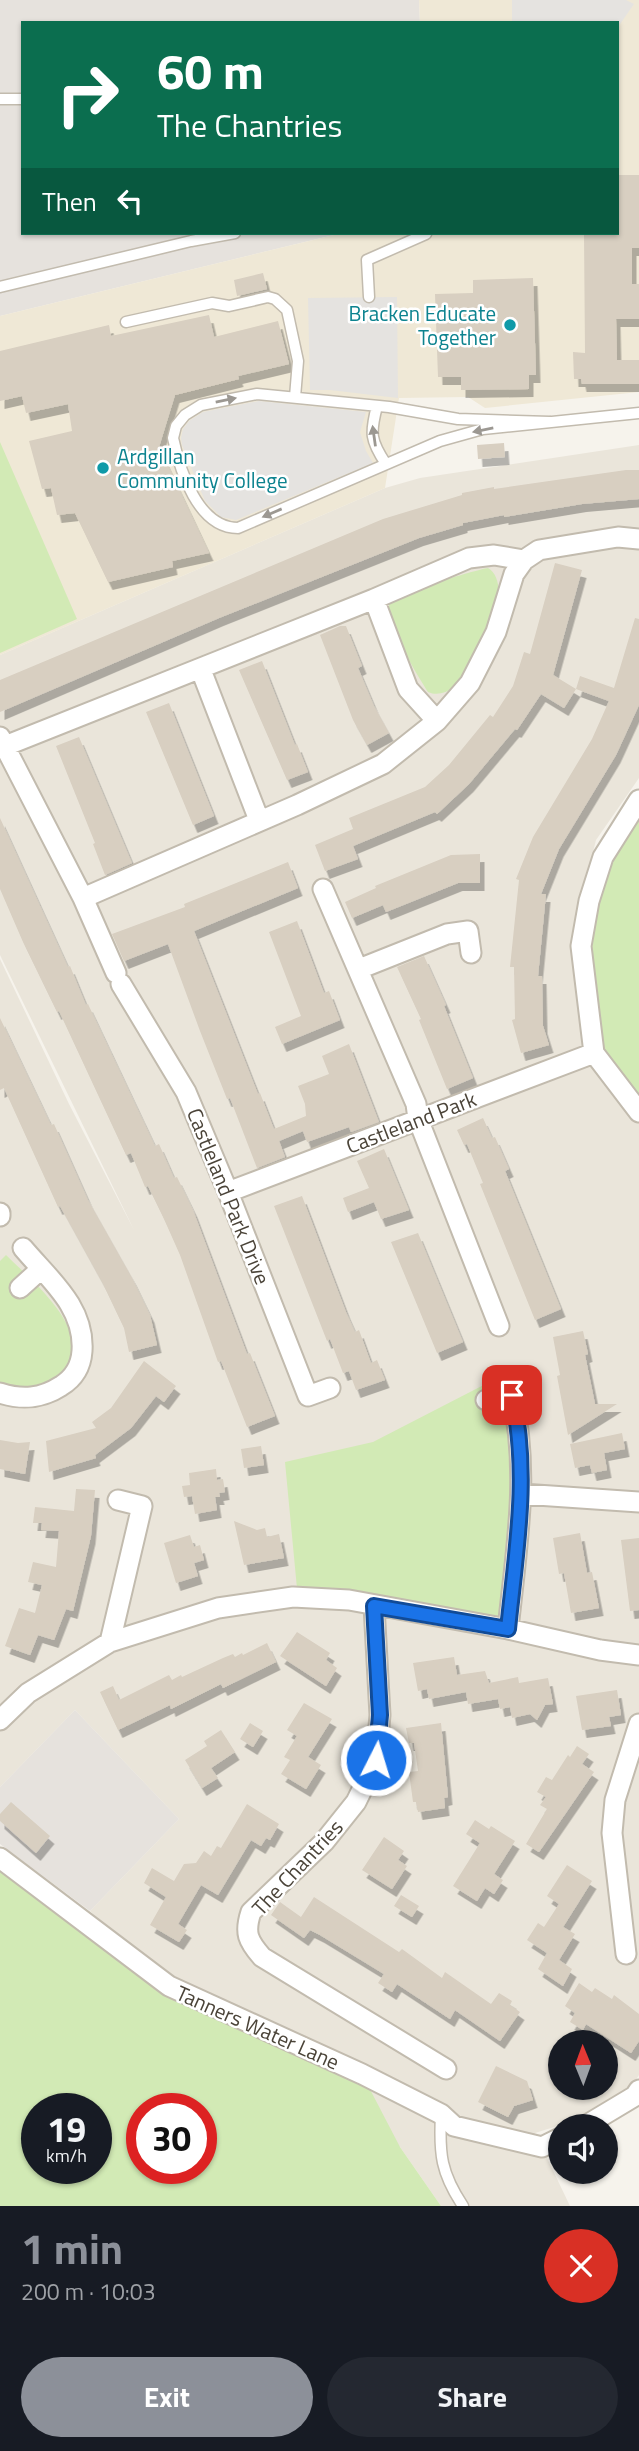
<!DOCTYPE html>
<meta charset="utf-8">
<style>
:root{--surface:#171b24;--page:#242831;--text:#f1f3f6;--muted:#9ea1a6;--accent:#8c9099}
body{margin:0;font-family:"Titillium Web",sans-serif;background:var(--page);color:var(--text);height:100vh;display:flex;flex-direction:column;font-size:26px;white-space:nowrap}
*{box-sizing:border-box;margin:0}
p{font-size:23px;color:var(--muted)}
.icon{flex:none;width:38px;height:38px;fill:none;stroke:currentColor;stroke-width:2;stroke-linecap:round;stroke-linejoin:round}
.map{position:relative;height:2206px;overflow:hidden}
.side{display:flex;flex-direction:column;background:var(--surface);flex:1}
.side>*{flex:none}
.banner{position:absolute;left:21px;top:21px;width:598px;height:214px;border-radius:0px;box-shadow:0 2px 5px #0004;background:#0b6e4f;color:#fff;overflow:hidden}
.needle{width:46px;rotate:359deg}
.controls{position:absolute;left:548px;top:2030px;display:grid;gap:14px}
.controls a{display:grid;place-items:center;width:70px;height:70px;border-radius:50%;background:var(--surface);box-shadow:0 2px 5px #0004;font-size:35px}
.speed{position:absolute;left:21px;top:2093px;display:flex;gap:14px;font-size:35px;font-weight:700;text-align:center}
.speed>*{display:grid;place-content:center;width:91px;height:91px;border-radius:50%;background:var(--surface);box-shadow:0 2px 5px #0004;line-height:1}
.speed small{font-size:18px;font-weight:400}
.speed .limit{border:10px solid #d22;background:#fff;color:#111}
.pin{position:absolute;display:grid;place-items:center;width:60px;height:60px;color:#fff;margin:-30px;border-radius:14px;box-shadow:0 4px 10px #0006}
.me{position:absolute;width:77px;margin:-38px;rotate:5deg;stroke-linejoin:round;filter:drop-shadow(0 0 5px #0008)}
.turn{display:flex;align-items:center;gap:24px;height:147px;padding:0 21px;font-size:32px}
.turn .icon{width:91px;height:91px;stroke-width:2.5}
.turn b{display:block;font-size:49px;line-height:60px}
.then{display:flex;align-items:center;height:66px;padding:0 21px;background:#0003;gap:14px;font-size:26px}
.round{display:grid;place-items:center;flex:none;width:74px;height:74px;border-radius:37px;background:var(--page)}
.summary{display:flex;align-items:center;justify-content:space-between;height:119px;padding:0 21px}
h1{font-size:42px;font-weight:700;line-height:52px;color:var(--accent)}
.primary-button{display:flex;gap:14px;margin-top:auto;padding:14px 21px}
.primary-button a{flex:1;height:80px;border-radius:42px;background:var(--accent);color:#fff;font-size:28px;font-weight:700;line-height:80px;text-align:center}
.primary-button a+a{background:var(--page);color:var(--text)}
.map>svg:first-child{display:block}
.residential{fill:#eae5da;fill-rule:evenodd}
.industrial{fill:#e6e2dd}
.education{fill:#efe8d6}
.green{fill:#d2eab5;fill-rule:evenodd}
.parking{fill:#e5e3e0}
.building{fill:#d8cfc1;filter:url(#shadow)}
.lines{fill:none;stroke-linecap:round;stroke-linejoin:round}
.lane-casing{stroke:#c2bbae;stroke-width:13}
.street-casing{stroke:#c2bbae;stroke-width:23}
.lane{stroke:#fff;stroke-width:10}
.street{stroke:#fff;stroke-width:19}
.oneway{fill:#9c9892}
.route-casing{stroke:#114b97;stroke-width:18}
.route{stroke:#1a73e8;stroke-width:12}
.culture-dot{fill:#0f9aa8;stroke:#fff;stroke-width:2.5}
.labels{text-anchor:middle;dominant-baseline:central;stroke-width:5;stroke-linejoin:round;paint-order:stroke}
.culture-label{font-size:21px;fill:#0d838f;stroke:#fff;text-anchor:end}
.street-label{font-size:21px;fill:#4b4439;stroke:#fff}
</style>
<div class="map">
<svg width="639" height="2206" viewBox="0 0 639 2206">
<defs>
<filter id="shadow"><feDropShadow dx="4.5" dy="8" stdDeviation="0" flood-color="#0004"/></filter>
</defs>
<rect width="100%" height="100%" fill="#f6f3ec"/>
<path class="residential" d="M639,445V778L596,840L571,941L605,1069L639,1112V2075L631,2087L586,2117L535,2133L570,2206H441L400,2147L169,1986L90,1911L179,1819L75,1710L0,1787V959L69,1104L134,1230L0,955V655L385,488L420,478ZM560,2042H606V2088H560Z"/>
<path class="industrial" d="M0,0H419L420,23H23V233H342L0,316Z
M75,1710L179,1819L90,1911L0,1844V1787Z"/>
<path class="education" d="M419,0H639V392L485,408L468,397L399,398L385,488L0,655V316L342,233H618V23H420Z"/>
<path class="green" d="M0,442L77,619L0,653Z
M488,568C497,573 500,587 498,597C495,617 468,674 454,687C446,693 437,696 428,692C419,678 382,618 390,602C395,594 475,570 488,568Z
M639,800V1112L605,1069L586,994L589,901Z
M6,1255C30,1279 86,1324 71,1363C67,1371 61,1379 56,1386L0,1389V1261Z
M505,1374L517,1442L506,1600L499,1617L483,1622L298,1599L285,1462L373,1442Z
M0,1861L169,1986L362,2074L400,2147L441,2206H0ZM37,2109H96V2168H37ZM142,2109H201V2168H142Z"/>
<path class="parking" d="M512,0H626L634,4L618,27V23H512Z
M397,297L398,398L330,390H310L308,298Z
M259,401L366,412L360,432L366,451L373,463L236,520L221,517L205,501L182,445L181,438L183,429L189,421L203,412Z"/>
<path class="building" d="M618,175H639V248H632V284H639V319H616L617,360H639V384H582L581,379H574L573,352L585,353L584,233H618Z
M263,273L267,289L237,296L234,280Z
M533,278L536,375H529V389L461,390V377H438L435,294L473,293V280Z
M209,315L214,337L278,321L289,364L238,376L239,379L175,395L159,447L209,553L172,561L173,567L108,582L75,513L57,515L51,488L42,489L29,441L72,431L68,404L26,413L22,396L0,401V351L109,325L111,336Z
M504,443L505,457L478,459L477,445Z
M626,470H639V499L582,504L504,517V515L463,523V525L419,538L219,618L0,712V680L383,519L462,495V493L494,487V489Z
M555,563L582,570L553,675L576,689L564,708L541,694L517,730L515,729L469,784L437,814L435,812L353,846L358,859L325,871L315,845L353,829L349,818L425,787L449,765L490,715L493,717L513,686L524,652L530,654Z
M635,618L639,619V705L616,755L559,849L541,894H546L538,976H542L543,1026L549,1045L521,1053L512,1020L515,1019L514,967H510L519,880L516,879L533,837L592,739L609,701L576,689L580,676L614,688Z
M340,626H346L362,666L358,668L374,706L389,733L367,745L353,720L320,635Z
M262,661L295,745L297,744L308,772L287,780L239,670Z
M169,703L214,816L193,825L146,712Z
M79,737L132,863L105,875L93,844L95,843L56,746Z
M0,818L68,967L70,966L86,1005L88,1004L155,1146L159,1144L174,1178L177,1177L193,1210L247,1354L250,1353L275,1416L247,1427L221,1361L218,1362L180,1255L164,1219L148,1186L145,1187L131,1153L126,1155L59,1011L57,1012L23,942L0,889Z
M480,854V883H458L386,912L383,905L352,918L345,902L376,888L375,886L451,855Z
M288,862L298,888L194,931L258,1094L260,1093L274,1129L306,1116L305,1104L298,1086L329,1074L322,1056L349,1044L379,1122L351,1132L349,1127L307,1142L303,1131L279,1141L285,1157L257,1168L230,1098L227,1099L200,1031L168,944L124,961L112,934L185,907L184,904Z
M297,921L324,993L329,991L340,1020L282,1044L275,1027L301,1016L269,932Z
M424,956L446,1005L444,1006L473,1078L447,1089L419,1020L421,1019L397,967Z
M0,1018L51,1125L54,1124L88,1200L132,1278L150,1315L157,1345L129,1352L124,1328L103,1284L60,1206L58,1207L4,1088L0,1090Z
M483,1118L492,1138L495,1137L509,1169L505,1171L561,1309L535,1320L480,1184L483,1183L467,1144L464,1145L457,1130Z
M384,1149L409,1210L381,1219L374,1202L348,1212L343,1198L369,1188L357,1161Z
M302,1196L346,1312L355,1332L359,1330L371,1363L377,1360L385,1380L356,1390L349,1371L343,1373L330,1339L327,1341L274,1206Z
M418,1233L463,1342L437,1353L391,1242Z
M583,1331L588,1354L585,1355L595,1404H617L568,1435L557,1376L560,1375L553,1337Z
M144,1361L176,1386L164,1402L156,1396L131,1428L95,1455L96,1458L49,1472L46,1441L96,1428L92,1422L111,1408Z
M622,1433L625,1449L604,1453L607,1470L592,1473L590,1465L575,1468L570,1444Z
M0,1440L18,1443L30,1442L25,1474L0,1469Z
M261,1446L264,1465L244,1468L241,1449Z
M216,1469L217,1480L223,1479L225,1492L219,1493L220,1497H215L217,1510L195,1514L192,1496L184,1497L182,1486L190,1485L189,1473Z
M76,1489L95,1490L91,1536L73,1611L66,1609L54,1640L38,1635L30,1655L5,1646L19,1608L35,1613L42,1585L28,1582L33,1562L56,1567L59,1531L41,1530L42,1523H33L35,1507L74,1511Z
M234,1521L257,1530L265,1528L267,1537L279,1534L284,1558L244,1565Z
M580,1533L587,1573L592,1572L599,1608L571,1613L564,1573L559,1574L553,1538Z
M190,1535L194,1547L200,1545L204,1560L194,1563L198,1576L176,1583L164,1543Z
M639,1538V1610L630,1611L621,1540Z
M297,1632L330,1653L326,1660L337,1668L326,1686L280,1656Z
M267,1643L276,1662L223,1688L221,1684L171,1709L170,1705L118,1730L100,1692L113,1686L119,1700L169,1675L172,1680L181,1675L182,1677L223,1658L233,1654L235,1657L242,1653L243,1655Z
M454,1657L457,1675L485,1671L489,1683L518,1677L519,1683L548,1678L553,1704L545,1705L537,1720L530,1714L512,1718L510,1707L500,1709L498,1699L468,1704L466,1692L429,1699L427,1689L418,1691L413,1663Z
M617,1690L621,1715L609,1717L611,1726L582,1730L576,1696Z
M304,1703L332,1719L308,1757L321,1765L306,1789L281,1774L290,1760L284,1757L297,1736L287,1730Z
M250,1723L263,1731L253,1747L240,1739Z
M441,1723L448,1797L444,1798L445,1808L418,1812L416,1802H413L409,1772L418,1771L414,1743H409L406,1728Z
M221,1730L235,1752L211,1768L218,1778L202,1788L185,1760L207,1746L204,1741Z
M577,1746L589,1754L582,1764L594,1772L539,1852L526,1844L547,1809L540,1805L546,1797L537,1792L546,1777L552,1780L568,1755L570,1757Z
M11,1802L50,1836L36,1853L0,1821V1814Z
M247,1804L279,1824L270,1840L266,1838L261,1846L251,1840L218,1895L201,1885L178,1924L187,1930L179,1942L150,1925L166,1897L144,1883L152,1868L174,1881L184,1864L196,1863L204,1851L211,1856L217,1846L221,1848Z
M475,1820L489,1829L491,1826L515,1841L494,1874L503,1880L494,1894L485,1888L477,1901L453,1886L480,1843L466,1834Z
M384,1837L404,1851L398,1860L407,1866L392,1889L362,1870Z
M567,1865L592,1881L563,1927L575,1934L559,1960L572,1969L563,1986L538,1969L547,1953L527,1940L538,1923L544,1927L559,1904L547,1896Z
M401,1895L419,1906L412,1917L394,1906Z
M314,1897L399,1952L402,1949L442,1978L445,1972L491,2004L499,1993L512,2001L510,2005L520,2012L500,2041L455,2010L450,2019L397,1984L392,1992L378,1983L384,1974L320,1935L310,1930L304,1938L271,1915L280,1902L301,1917Z
M579,1983L592,1992L595,1988L612,1999L614,1995L639,2014V2041L631,2053L586,2024L583,2030L570,2022L575,2013L565,2006Z
M496,2066L527,2081L533,2100L514,2106L508,2117L478,2102Z"/>
<g class="lines">
<defs>
<path id="lane" d="M0,99H23
M0,287L191,241L235,233
M369,297L367,260L426,234
M126,322L212,303L229,306L268,297L275,299L287,310L298,361L295,397
M377,406C370,433 370,440 386,464
M550,422L458,419L389,407L257,394L201,405L185,415L176,426L173,438C180,471 198,528 238,528L440,441L483,429L639,413
M441,2115C439,2154 441,2173 463,2206"/>
<path id="street" d="M524,560L494,555L469,558L374,599L408,689L437,721L470,683L496,632L514,574L524,560L539,550L618,537L639,539
M201,670L259,820
M0,737L83,898L116,973
M5,746L374,599
M639,800L603,857L589,901L581,946L594,1053L639,1112
M323,889L416,1104L418,1119L499,1326
M83,898L297,805L383,764L437,721
M359,969L447,934L468,931L471,953
M121,984L186,1092L228,1192L308,1396L330,1388
M228,1192L594,1053
M0,1213V1216
M20,1288L41,1269
M0,1393C22,1400 41,1399 61,1386C74,1378 81,1366 82,1351C85,1307 49,1279 23,1248
M486,1400L512,1395C530,1473 516,1551 508,1629
M522,1494L639,1502
M374,1606L380,1715L376,1761L356,1802L324,1842L251,1912C244,1933 248,1941 262,1957L446,2069
M110,1642L142,1506L118,1500
M0,1720L28,1693L110,1642L218,1608L293,1597L349,1600L508,1629L600,1650L639,1655
M0,1858L169,1986L362,2074L441,2114L454,2126L542,2147L560,2138
M626,1954L612,1833L615,1800L639,1724
M585,2126L635,2096L639,2090"/>
</defs>
<use href="#lane" class="lane-casing"/>
<use href="#street" class="street-casing"/>
<use href="#lane" class="lane"/>
<use href="#street" class="street"/>
</g>
<defs><path id="oneway-solid" d="M-6-.8H1V-3.2L6.5 0L1 3.2V.8H-6Z" transform="scale(1.75)"/></defs>
<g class="oneway">
<use href="#oneway-solid" transform="translate(226 400) rotate(-11)"/>
<use href="#oneway-solid" transform="translate(483 430) rotate(169)"/>
<use href="#oneway-solid" transform="translate(374 436) rotate(-98)"/>
<use href="#oneway-solid" transform="translate(272 513) rotate(157)"/>
</g>
<g class="lines">
<defs>
<path id="route" d="M376,1760L380,1715L374,1606L508,1629C516,1551 530,1473 512,1395"/>
</defs>
<use href="#route" class="route-casing"/>
<use href="#route" class="route"/>
</g>
<g class="culture-dot">
<circle cx="510" cy="325" r="7"/>
<circle cx="103" cy="468" r="7"/>
</g>
<g class="labels">
<g class="culture-label">
<text x="496" y="313">Bracken Educate<tspan x="496" dy="24">Together</tspan></text>
<text x="117" y="456" text-anchor="start">Ardgillan<tspan x="117" dy="24">Community College</tspan></text>
</g>
<g class="street-label">
<text transform="translate(411 1122) rotate(-21)">Castleland Park</text>
<text transform="translate(229 1196) rotate(68)">Castleland Park Drive</text>
<text transform="translate(297 1867) rotate(-47)">The Chantries</text>
<text transform="translate(258 2027) rotate(24)">Tanners Water Lane</text>
</g>
</g>
</svg>
<div class="controls">
<a><svg class="needle" viewBox="-14 -14 28 28"><path d="M0-13l5 13h-10z" fill="#e53935"/><path d="M0 13l5-13h-10z" fill="#9ea1a6"/></svg></a>
<a><svg class="icon" aria-label="sound" viewBox="0 0 24 24"><path d="M4 9h4l5-4v14l-5-4H4zM17 9q2 3 0 6"/></svg></a>
</div>
<div class="speed"><div>19<small>km/h</small></div><div class="limit">30</div></div>
<div class="pin" style="left:512px;top:1395px;background:#d93025"><svg class="icon" aria-label="arrive" viewBox="0 0 24 24"><path d="M6 21V4h12l-3 4 3 4H6"/></svg></div>
<svg class="me" style="left:376px;top:1760px" viewBox="-20 -20 40 40"><circle r="17" fill="#1a73e8" stroke="#fff" stroke-width="3"/><path d="M0-11L8 9 0 5-8 9z" fill="#fff"/></svg>
<div class="banner">
<div class="turn"><svg class="icon" aria-label="right" viewBox="0 0 24 24"><path d="M7 20v-9h11M14 6l5 5-5 5"/></svg><div><b>60 m</b>The Chantries</div></div>
<div class="then">Then<svg class="icon" aria-label="left" viewBox="0 0 24 24"><path d="M17 20v-9H6M10 6l-5 5 5 5"/></svg></div>
</div>
</div>
<section class="side">
<div class="summary"><div><h1>1 min</h1><p>200 m · 10:03</p></div><a class="round" style="background:#d93025;color:#fff"><svg class="icon" aria-label="close" viewBox="0 0 24 24"><path d="M6 6l12 12M18 6L6 18"/></svg></a></div>
<div class="primary-button"><a>Exit</a><a>Share</a></div>
</section>
